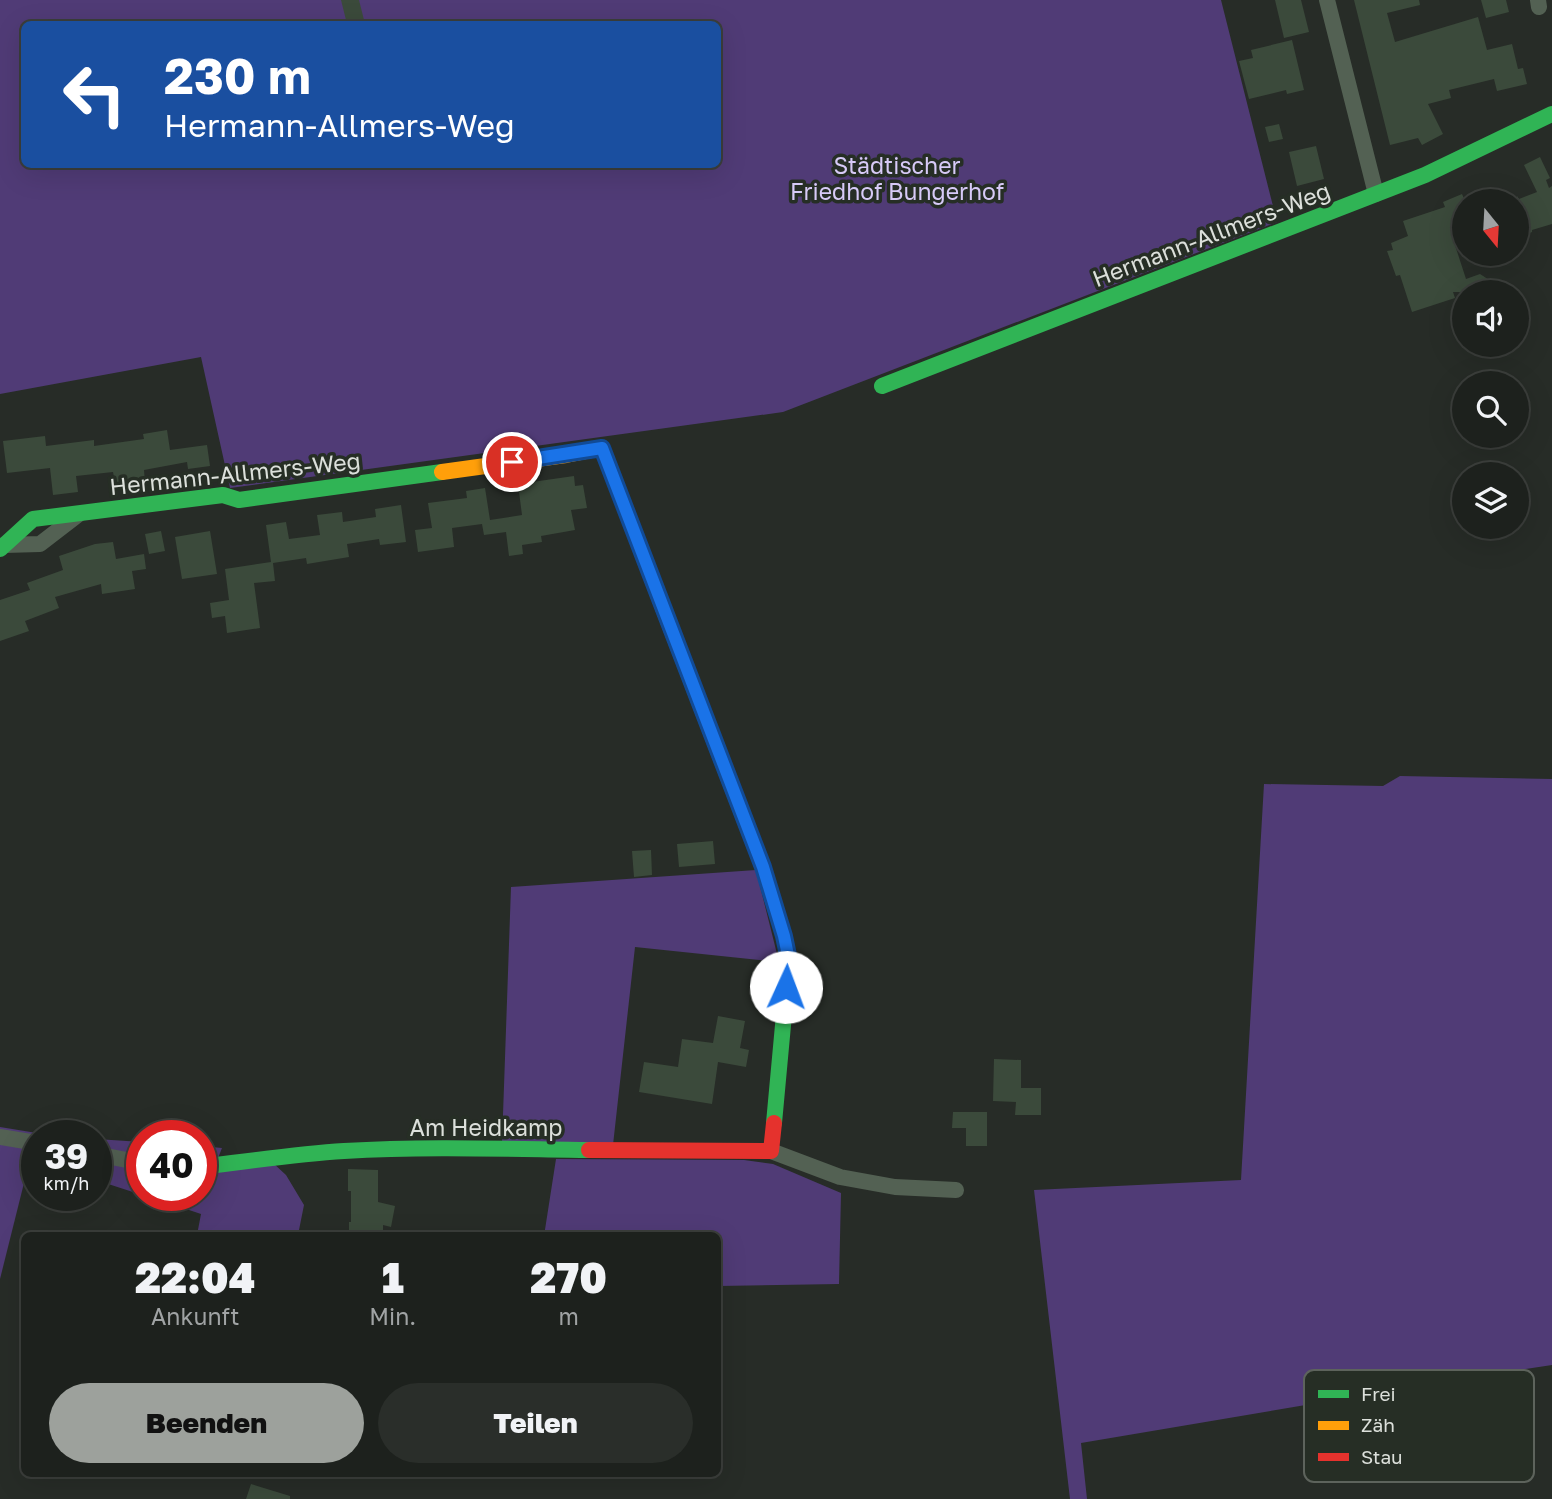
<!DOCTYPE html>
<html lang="de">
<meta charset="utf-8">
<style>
:root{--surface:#1d211d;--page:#2a2e2a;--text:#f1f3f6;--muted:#a0a3a4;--line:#3b3e3b;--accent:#9da19c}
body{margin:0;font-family:"Golos Text",sans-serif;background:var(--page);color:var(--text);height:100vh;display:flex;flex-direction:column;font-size:26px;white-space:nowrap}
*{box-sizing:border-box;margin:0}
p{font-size:23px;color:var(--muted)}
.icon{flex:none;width:38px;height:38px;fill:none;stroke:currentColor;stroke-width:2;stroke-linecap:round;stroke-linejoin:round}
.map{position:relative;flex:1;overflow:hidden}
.details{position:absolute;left:21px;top:1232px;width:700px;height:245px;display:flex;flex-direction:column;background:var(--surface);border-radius:10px;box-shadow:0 7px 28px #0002,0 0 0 2px var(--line)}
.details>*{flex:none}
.top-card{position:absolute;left:21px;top:21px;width:700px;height:147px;border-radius:10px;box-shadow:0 7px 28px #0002,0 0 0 2px var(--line);background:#1a4fa0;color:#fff;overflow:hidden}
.needle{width:46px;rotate:162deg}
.tools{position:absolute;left:1452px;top:189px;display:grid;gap:14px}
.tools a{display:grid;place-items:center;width:77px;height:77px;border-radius:50%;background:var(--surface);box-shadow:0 7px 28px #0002,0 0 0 2px var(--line);font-size:35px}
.speed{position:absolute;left:21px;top:1120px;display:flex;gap:14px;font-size:35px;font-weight:700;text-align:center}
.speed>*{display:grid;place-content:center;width:91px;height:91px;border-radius:50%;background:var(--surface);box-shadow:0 7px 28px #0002,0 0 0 2px var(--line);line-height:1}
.speed small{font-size:18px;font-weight:400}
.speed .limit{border:10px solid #d22;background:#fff;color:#111}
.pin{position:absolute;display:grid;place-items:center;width:60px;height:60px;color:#fff;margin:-30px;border:4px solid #fff;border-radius:50%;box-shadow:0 2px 7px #0007}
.me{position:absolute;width:77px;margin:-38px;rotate:2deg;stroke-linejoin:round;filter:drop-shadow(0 0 5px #0008)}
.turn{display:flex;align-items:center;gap:24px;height:147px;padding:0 28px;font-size:32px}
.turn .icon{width:91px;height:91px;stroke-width:2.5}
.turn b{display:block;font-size:49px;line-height:60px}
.eta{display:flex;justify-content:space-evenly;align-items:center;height:119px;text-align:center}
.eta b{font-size:42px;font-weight:800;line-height:49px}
.cta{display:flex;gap:14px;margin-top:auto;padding:14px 28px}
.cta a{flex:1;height:80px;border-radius:42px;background:var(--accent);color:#111;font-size:28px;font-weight:800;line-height:80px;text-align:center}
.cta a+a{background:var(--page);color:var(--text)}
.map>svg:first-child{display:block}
.green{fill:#503b76;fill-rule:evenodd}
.building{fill:#3b4a3b}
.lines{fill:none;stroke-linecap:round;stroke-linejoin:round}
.street{stroke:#536153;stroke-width:16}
.fast{stroke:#30b455;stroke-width:16}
.slow{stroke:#ff9f0a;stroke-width:16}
.jam{stroke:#e5322d;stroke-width:16}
.route-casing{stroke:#114b97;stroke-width:18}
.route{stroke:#1a73e8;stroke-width:12}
.labels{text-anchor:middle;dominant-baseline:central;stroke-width:7;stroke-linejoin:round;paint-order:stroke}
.park-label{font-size:23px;fill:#d7caf7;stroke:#262e25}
.street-label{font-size:23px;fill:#dce0db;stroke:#262e25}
.key{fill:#262e25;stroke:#5d635c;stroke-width:2}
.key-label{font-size:19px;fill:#dce0db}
</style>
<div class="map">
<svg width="1552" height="1499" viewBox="0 0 1552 1499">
<rect width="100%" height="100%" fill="#272c27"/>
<path class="green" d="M0,0H1221L1277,222L783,412L230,488L201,357L0,394ZM24,24H718V164H24Z
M1400,776L1552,779V1365L1436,1383L1081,1443L1087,1499H1070L1034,1190L1241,1180L1264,784L1383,786Z
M756,870L779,962L635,947L613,1145L502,1143L511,887Z
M0,1127L55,1136H37V1161L30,1159L0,1279Z
M96,1139L142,1142V1195L96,1180Z
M201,1146L222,1148L213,1171L273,1163L286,1175L304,1205L298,1235H197L201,1214L144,1195H201Z
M556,1159L744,1160L773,1164L841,1193L839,1284L718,1286V1236H544Z"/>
<path class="building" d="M341,0H359L365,24H347Z
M1275,0H1301L1309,32L1284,38Z
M1354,0H1419L1420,5L1387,13L1395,42L1478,17L1487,50L1512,44L1518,69L1523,68L1527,84L1497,91L1494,79L1449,90L1451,98L1428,104L1443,134L1422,145L1418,138L1390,145Z
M1481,0H1506L1509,12L1486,18Z
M1292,40L1304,90L1287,94L1286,90L1249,99L1239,61L1253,58L1251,50Z
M1279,124L1283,139L1269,142L1265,127Z
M1316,146L1324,179L1297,186L1289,152Z
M1540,157L1550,178L1546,180L1549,188L1552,186V224L1532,230V232L1517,238V196L1519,199L1537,192L1524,165Z
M1462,194L1465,201V237L1454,242L1466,279L1480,274L1500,287L1484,292H1453L1455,298L1412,312L1400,275L1396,276L1387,251L1393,250L1391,243L1408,236L1403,221L1445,207L1443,202Z
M167,430L170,450L207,445L210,466L188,469L187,462L144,470L145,483L128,485L127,481L115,482L113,472L76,476L78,492L53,495L50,468L7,473L3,441L45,436L46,446L94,440V446L144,439L143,434Z
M574,476L575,486L583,485L587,508L571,510L575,530L541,536L542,542L522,545L523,554L509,556L506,532L484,535L482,524L452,528L454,547L418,552L415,530L432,528L428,503L467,498L466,491L485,488L490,520L522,515L518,484Z
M401,505L406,542L380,545L379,539L347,544L349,557L307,564L306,558L273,563L275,581L254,583L260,628L227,633L225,616L212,618L210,603L229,600L225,569L271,562L266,525L286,522L289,539L320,535L317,515L342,512L343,522L376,517L375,509Z
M161,531L165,551L149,554L145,534Z
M210,531L217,574L182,579L175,537Z
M113,542L116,559L144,554L146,569L132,571L135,589L102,594L101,584L55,597L59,608L25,621L29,631L0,641V600L30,590L27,583L63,570L59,556L95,544Z
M713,841L715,864L679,867L677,844Z
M651,850L652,875L634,877L632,851Z
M718,1016L745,1021L740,1048L749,1050L746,1067L718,1062L712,1104L639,1092L644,1062L678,1067L682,1039L713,1043Z
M994,1059L1021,1060V1088H1041V1115H1015L1016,1102L993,1101Z
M953,1112H987V1146H966V1128H952Z
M348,1169L378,1170V1202L395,1206L391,1227L383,1225V1236H349V1222H351V1191H348Z
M251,1484L290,1496V1499H246Z"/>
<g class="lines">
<path class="street" d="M1327,0L1376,194
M1538,0L1539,7
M4,545L40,544L79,514
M0,1137L37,1143
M771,1151L840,1177L895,1187L956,1190
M96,1154L142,1163"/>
<path class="fast" d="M882,386L1425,175L1552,114
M0,549L33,519L223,495L239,500L442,472
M673,634L763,868L784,936L789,960L774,1123
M201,1167C249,1161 296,1154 344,1151C426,1146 508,1149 589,1150"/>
<path class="slow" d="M442,472L566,455L602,448L673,634"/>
<path class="jam" d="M589,1150L771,1151L774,1123"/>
</g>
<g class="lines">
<defs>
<path id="route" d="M512,462L602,448L763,867L784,936L789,960L786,987"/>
</defs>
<use href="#route" class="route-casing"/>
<use href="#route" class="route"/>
</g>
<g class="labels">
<g class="park-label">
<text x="897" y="165">Städtischer<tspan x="897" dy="26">Friedhof Bungerhof</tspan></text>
</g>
<g class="street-label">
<text transform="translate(1211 234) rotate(-21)">Hermann-Allmers-Weg</text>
<text transform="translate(235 473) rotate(-6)">Hermann-Allmers-Weg</text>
<text x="486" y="1127">Am Heidkamp</text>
</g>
</g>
<rect x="1304" y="1370" width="230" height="112" rx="10" class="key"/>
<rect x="1318" y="1390" width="31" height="8" fill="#30b455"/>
<rect x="1318" y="1421" width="31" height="9" fill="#ff9f0a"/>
<rect x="1318" y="1453" width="31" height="8" fill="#e5322d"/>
<g class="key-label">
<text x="1361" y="1401">Frei</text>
<text x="1361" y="1432">Zäh</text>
<text x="1361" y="1464">Stau</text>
</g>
</svg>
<div class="tools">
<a><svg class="needle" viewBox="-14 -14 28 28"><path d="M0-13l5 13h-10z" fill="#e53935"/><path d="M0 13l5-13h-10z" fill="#a0a3a4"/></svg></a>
<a><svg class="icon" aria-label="sound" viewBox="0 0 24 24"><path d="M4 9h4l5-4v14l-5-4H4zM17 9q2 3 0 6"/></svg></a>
<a><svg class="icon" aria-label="search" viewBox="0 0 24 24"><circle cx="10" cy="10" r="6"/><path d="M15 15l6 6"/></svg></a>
<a><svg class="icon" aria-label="layers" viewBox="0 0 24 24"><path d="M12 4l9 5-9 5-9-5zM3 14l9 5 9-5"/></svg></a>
</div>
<div class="speed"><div>39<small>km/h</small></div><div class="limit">40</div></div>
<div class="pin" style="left:512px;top:462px;background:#d93025"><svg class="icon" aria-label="arrive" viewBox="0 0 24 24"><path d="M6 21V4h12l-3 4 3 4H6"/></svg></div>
<svg class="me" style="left:786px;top:987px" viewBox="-20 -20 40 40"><circle r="19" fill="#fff"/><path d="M0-13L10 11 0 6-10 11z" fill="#1a73e8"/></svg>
<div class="top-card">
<div class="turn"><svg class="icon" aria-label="left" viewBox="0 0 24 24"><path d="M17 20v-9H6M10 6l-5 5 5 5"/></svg><div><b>230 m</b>Hermann-Allmers-Weg</div></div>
</div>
<section class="details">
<div class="eta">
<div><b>22:04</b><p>Ankunft</p></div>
<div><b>1</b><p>Min.</p></div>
<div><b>270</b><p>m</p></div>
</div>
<div class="cta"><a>Beenden</a><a>Teilen</a></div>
</section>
</div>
